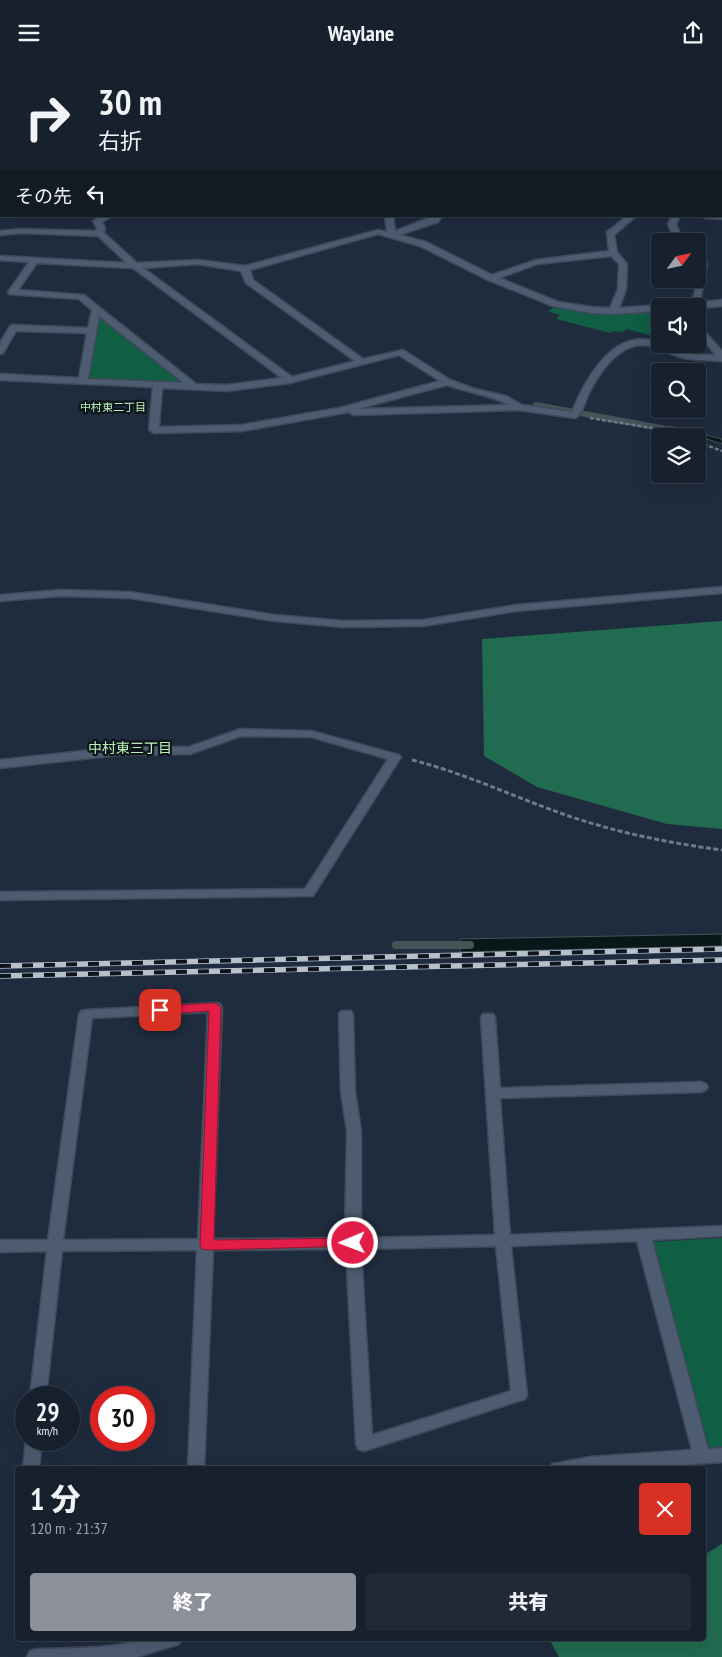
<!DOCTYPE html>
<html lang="ja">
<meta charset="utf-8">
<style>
:root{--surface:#17212e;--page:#202936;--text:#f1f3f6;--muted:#9ea3aa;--line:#363e4a;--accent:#8c9099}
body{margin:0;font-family:"PT Sans Narrow","Noto Sans JP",sans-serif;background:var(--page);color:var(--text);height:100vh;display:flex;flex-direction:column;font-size:19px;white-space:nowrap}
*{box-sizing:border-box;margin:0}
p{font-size:16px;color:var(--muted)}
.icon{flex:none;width:28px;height:28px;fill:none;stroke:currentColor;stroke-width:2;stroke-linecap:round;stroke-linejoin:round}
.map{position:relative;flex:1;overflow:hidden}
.sheet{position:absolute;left:15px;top:1401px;width:691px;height:175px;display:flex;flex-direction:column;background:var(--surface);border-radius:5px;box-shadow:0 5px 20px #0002,0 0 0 1px var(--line)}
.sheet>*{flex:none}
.banner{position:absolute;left:0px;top:0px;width:722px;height:152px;box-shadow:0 5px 20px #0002,0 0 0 1px var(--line);background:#17212e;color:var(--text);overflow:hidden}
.needle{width:32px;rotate:57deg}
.tools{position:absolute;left:651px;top:168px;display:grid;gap:10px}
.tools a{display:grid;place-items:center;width:55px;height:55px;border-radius:5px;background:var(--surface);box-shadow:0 5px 20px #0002,0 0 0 1px var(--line);font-size:25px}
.speed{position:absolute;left:15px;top:1321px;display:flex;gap:10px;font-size:25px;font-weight:700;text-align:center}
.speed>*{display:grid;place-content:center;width:65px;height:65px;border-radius:50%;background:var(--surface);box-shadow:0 5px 20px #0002,0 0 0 1px var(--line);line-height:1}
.speed small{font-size:12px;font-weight:400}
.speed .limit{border:8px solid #d22;background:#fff;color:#111}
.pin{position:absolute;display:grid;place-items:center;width:42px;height:42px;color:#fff;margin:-21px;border-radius:10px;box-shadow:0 2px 8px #0006}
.me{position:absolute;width:55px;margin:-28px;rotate:269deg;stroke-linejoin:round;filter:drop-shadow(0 0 4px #0008)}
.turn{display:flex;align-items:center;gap:18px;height:105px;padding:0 15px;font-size:22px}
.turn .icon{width:65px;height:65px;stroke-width:2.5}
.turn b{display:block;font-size:35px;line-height:42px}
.then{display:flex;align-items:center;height:48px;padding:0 15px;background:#0003;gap:10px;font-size:19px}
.round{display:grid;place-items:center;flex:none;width:52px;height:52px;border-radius:5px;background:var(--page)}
.summary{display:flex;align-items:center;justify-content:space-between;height:85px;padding:0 15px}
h1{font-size:30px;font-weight:800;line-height:38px}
.button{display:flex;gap:10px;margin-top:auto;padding:10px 15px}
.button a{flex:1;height:58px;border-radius:5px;background:var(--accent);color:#fff;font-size:20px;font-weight:800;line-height:58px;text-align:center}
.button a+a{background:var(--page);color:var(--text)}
header{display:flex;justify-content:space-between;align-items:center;height:65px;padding:0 15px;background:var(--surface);font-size:22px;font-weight:800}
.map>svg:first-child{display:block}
.green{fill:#105e44}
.forest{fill:#216b50}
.water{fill:#081718;stroke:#465458}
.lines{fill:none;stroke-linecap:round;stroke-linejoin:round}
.stream-far1{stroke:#465458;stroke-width:6}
.stream{stroke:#465458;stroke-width:8}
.minor-casing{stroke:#3e4959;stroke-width:3}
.path-far1{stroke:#6f7a8a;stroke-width:2.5;stroke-dasharray:4 2;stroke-linecap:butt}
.path{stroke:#6f7a8a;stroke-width:3;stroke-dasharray:5 2.5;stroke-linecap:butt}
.minor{fill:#4e5c72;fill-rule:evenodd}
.rail-casing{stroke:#b7c1ce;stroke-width:5.5}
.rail{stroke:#0e141c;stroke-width:4;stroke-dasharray:11;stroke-linecap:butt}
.route{fill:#e11d48;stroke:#92132f}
.labels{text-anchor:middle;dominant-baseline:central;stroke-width:4.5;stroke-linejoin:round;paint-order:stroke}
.far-neighbourhood-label{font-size:11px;fill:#b9f2b6;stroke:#0e141c}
.neighbourhood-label{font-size:14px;fill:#b9f2b6;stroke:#0e141c}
</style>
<header><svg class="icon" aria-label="menu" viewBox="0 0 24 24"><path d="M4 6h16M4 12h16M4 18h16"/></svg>Waylane<svg class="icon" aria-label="share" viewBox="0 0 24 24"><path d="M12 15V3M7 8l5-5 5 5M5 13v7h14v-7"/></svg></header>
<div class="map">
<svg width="722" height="1592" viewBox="0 0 722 1592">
<rect width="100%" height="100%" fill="#1f2c3e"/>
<path class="green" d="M555,242C591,248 612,250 649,246L656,274L649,270L627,264L623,267L613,266L610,268L556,254L560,250L548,246Z
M98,248L188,320L88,315Z
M722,1173V1385H710L651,1177Z"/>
<path class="forest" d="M722,556V764L667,759L537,722L484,691L482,574Z
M722,1479V1592H559L549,1574H704V1490Z"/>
<path class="water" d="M670,361L722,374V379L698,371L666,366Z
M722,869V881L460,887V874Z"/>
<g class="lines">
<path class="stream-far1" d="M536,340L677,366"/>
<path class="stream" d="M396,880H470"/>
<defs>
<path id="minor" d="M126,0H145V1H126Z
M611,0H654L611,1Z
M722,50V55H721V50Z
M0,88H1V92H0Z
M721,124H722V128H721Z
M0,129H1V133H0Z
M721,150L722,154L705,153L701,151H721Z
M101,151H112L102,157L105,163L104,168L137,198L198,195L245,201L378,165L387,167L385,151H393L395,166L434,151H442L438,157L399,170L426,177L492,210L536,195L609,186L607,167L627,151H636L614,170L617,187L627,199L626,224L619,243L660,240L663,241H660V246L614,249L591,248L553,241L488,215L420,181L378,169L250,205L253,215L363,294L403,285L450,315L475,324L506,331L522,340L572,347C584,317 610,268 649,275C661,277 670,283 681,287C692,290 705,290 716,290L698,269V261L701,262L722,286V296C708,295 693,296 680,292C668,289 655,279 643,280C617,280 598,310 588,330C585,337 582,350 575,353L519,345L353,350L349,347L242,366L154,368L149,365L153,322L0,315V309L79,313L87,268L16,266L3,288L0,289V278L10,261L13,260L88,263L92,245L79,234L9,229L8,227L29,197L0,195V191L127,198L98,171L21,168L0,170V166L21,164L96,166L97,163L93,156ZM611,191L619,199L618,224L610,243L591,242L558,237L499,213L537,199ZM37,198L133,203L282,313L227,320L196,319L84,230L18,225ZM198,199L241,206L246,218L355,296L292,312L143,203ZM99,251L184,318L88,314ZM399,290L440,316L339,343L242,360L159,362L162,323L227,326L290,318ZM447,320C467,327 490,330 509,340L357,344Z
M672,151H680L676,159L683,176H675L668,159Z
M698,193L707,199L700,237L722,235V241L698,243V241H679L692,238L698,214Z
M722,522V528L516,546L423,561L343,562L275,556L130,533L61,531L0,536V530L61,525L130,527L275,550L343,556L423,555L516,540Z
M240,664L311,666L399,690L401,692L313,831L0,835V827L305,824L388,694L311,672L241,671L190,689L119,690L0,703V695L119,682H189Z
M215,938L220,939L222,942L213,1174L345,1173L347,1066L341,1027L339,949L341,946H351L353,949L355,1027L361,1066V1173L495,1170L481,952L483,949H493L495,952L500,1023L701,1017L706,1019L708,1022L706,1025L701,1027L500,1033L510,1170L722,1161V1171L652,1175L708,1384L722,1383V1397L619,1404H550L552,1399L590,1392L692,1385L637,1176L511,1181L527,1330L525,1334L364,1386L358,1384L356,1379L346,1184L213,1185L204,1404H188L197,1185L62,1186L46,1332H30L47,1186L0,1187V1175H48L79,949L81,946L86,945ZM208,947L198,1174L63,1175L92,953ZM496,1181L511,1326L372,1370L361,1184Z
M26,1374L42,1375L39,1404H23Z
M146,1574H182L179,1579L137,1592H27L30,1586L36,1584C73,1583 111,1584 146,1574Z"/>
</defs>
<use href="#minor" class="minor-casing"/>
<path class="path-far1" d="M590,353L658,364L679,371
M698,377L722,386"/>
<path class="path" d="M412,695C464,708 512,731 563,749C614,767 668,778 722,785"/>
<use href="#minor" class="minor"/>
<defs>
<path id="rail" d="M0,901L722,884
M0,911L722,895"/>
</defs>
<use href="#rail" class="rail-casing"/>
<use href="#rail" class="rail"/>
</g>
<path class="route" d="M215,938L221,942L214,1175L353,1173L358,1174L360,1178L358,1181L207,1185L202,1184L200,1180L209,946L160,949L154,945L160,941Z"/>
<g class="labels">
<g class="far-neighbourhood-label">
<text x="113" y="342">中村東二丁目</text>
</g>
<g class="neighbourhood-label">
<text x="130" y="683">中村東三丁目</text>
</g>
</g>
</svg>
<div class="tools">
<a><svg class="needle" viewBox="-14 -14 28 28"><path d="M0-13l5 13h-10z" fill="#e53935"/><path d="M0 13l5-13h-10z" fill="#9ea3aa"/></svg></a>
<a><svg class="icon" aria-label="sound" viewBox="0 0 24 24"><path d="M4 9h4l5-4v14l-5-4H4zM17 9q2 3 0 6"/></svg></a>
<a><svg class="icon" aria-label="search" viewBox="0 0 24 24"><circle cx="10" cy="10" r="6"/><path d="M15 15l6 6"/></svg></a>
<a><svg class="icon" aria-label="layers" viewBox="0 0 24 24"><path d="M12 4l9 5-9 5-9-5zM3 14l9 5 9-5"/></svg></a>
</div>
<div class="speed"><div>29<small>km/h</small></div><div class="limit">30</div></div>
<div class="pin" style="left:160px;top:945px;background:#d93025"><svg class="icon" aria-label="arrive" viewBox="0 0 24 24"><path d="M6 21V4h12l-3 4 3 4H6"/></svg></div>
<svg class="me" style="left:353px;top:1178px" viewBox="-20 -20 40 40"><circle r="17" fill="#e11d48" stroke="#fff" stroke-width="3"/><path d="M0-11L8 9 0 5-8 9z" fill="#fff"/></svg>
<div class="banner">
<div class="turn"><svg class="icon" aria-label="right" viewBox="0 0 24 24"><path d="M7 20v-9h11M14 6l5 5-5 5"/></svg><div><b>30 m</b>右折</div></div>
<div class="then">その先<svg class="icon" aria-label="left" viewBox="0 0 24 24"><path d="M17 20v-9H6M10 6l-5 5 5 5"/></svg></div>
</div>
<section class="sheet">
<div class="summary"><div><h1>1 分</h1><p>120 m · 21:37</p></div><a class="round" style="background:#d93025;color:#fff"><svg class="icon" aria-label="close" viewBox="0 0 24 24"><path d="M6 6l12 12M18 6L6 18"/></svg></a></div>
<div class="button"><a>終了</a><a>共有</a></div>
</section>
</div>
